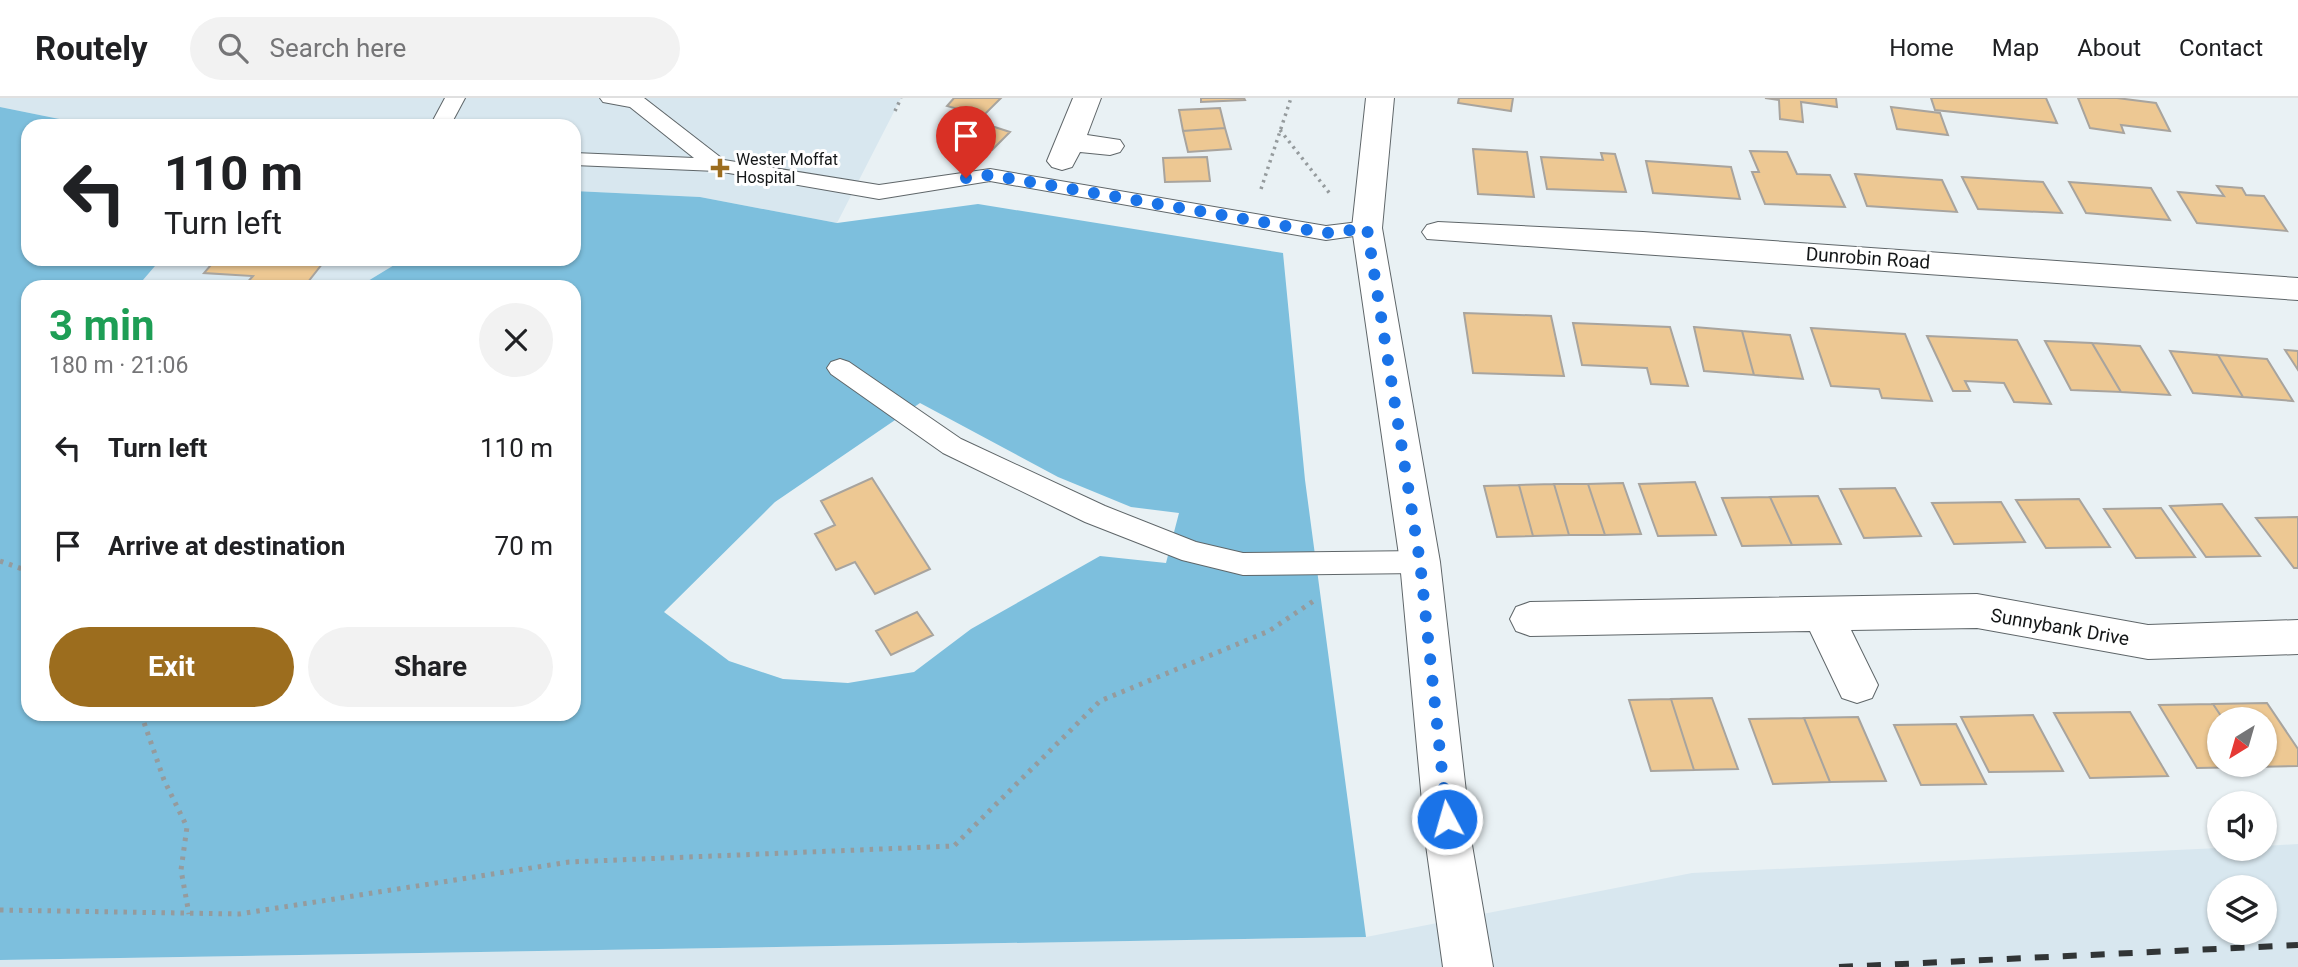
<!DOCTYPE html>
<meta charset="utf-8">
<style>
:root{--surface:#fff;--page:#f2f2f2;--text:#202124;--muted:#757577;--line:#e0e0e0;--accent:#9c6d1e}
body{margin:0;font-family:Roboto,sans-serif;background:var(--page);color:var(--text);height:100vh;display:flex;flex-direction:column;font-size:26px;white-space:nowrap}
*{box-sizing:border-box;margin:0}
p{font-size:23px;color:var(--muted)}
.icon{flex:none;width:38px;height:38px;fill:none;stroke:currentColor;stroke-width:2;stroke-linecap:round;stroke-linejoin:round}
.map{position:relative;flex:1;overflow:hidden}
.sheet{position:absolute;left:21px;top:182px;width:560px;height:441px;display:flex;flex-direction:column;background:var(--surface);border-radius:21px;box-shadow:0 2px 5px #0004}
.sheet>*{flex:none}
.top-card{position:absolute;left:21px;top:21px;width:560px;height:147px;border-radius:21px;box-shadow:0 2px 5px #0004;background:#fff;color:var(--text);overflow:hidden}
.needle{width:46px;rotate:217deg}
.buttons{position:absolute;left:2207px;top:609px;display:grid;gap:14px}
.buttons a{display:grid;place-items:center;width:70px;height:70px;border-radius:50%;background:var(--surface);box-shadow:0 2px 5px #0004;font-size:35px}
.pin{position:absolute;display:grid;place-items:center;width:60px;height:60px;color:#fff;margin:-72px -30px;border-radius:50% 50% 50% 0;rotate:-45deg;box-shadow:0 0 7px #0007}
.pin .icon{rotate:45deg}
.me{position:absolute;width:77px;margin:-38px;rotate:354deg;stroke-linejoin:round;filter:drop-shadow(0 0 5px #0008)}
.turn{display:flex;align-items:center;gap:24px;height:147px;padding:0 28px;font-size:32px}
.turn .icon{width:91px;height:91px;stroke-width:2.5}
.turn b{display:block;font-size:49px;line-height:60px}
.round{display:grid;place-items:center;flex:none;width:74px;height:74px;border-radius:37px;background:var(--page)}
.headline{display:flex;align-items:center;justify-content:space-between;height:119px;padding:0 28px}
h1{font-size:42px;font-weight:700;line-height:52px;color:#1e9e55}
.primary-button{display:flex;gap:14px;margin-top:auto;padding:14px 28px}
.primary-button a{flex:1;height:80px;border-radius:42px;background:var(--accent);color:#fff;font-size:28px;font-weight:700;line-height:80px;text-align:center}
.primary-button a+a{background:var(--page);color:var(--text)}
ul{padding:0;list-style:none}
li{display:flex;align-items:center;gap:21px;height:98px;padding:0 28px}
li div{flex:1}
li b{display:block;font-size:26px}
li em{font-style:normal}
header{display:flex;align-items:center;gap:42px;box-sizing:border-box;height:98px;padding:0 35px;background:var(--surface);border-bottom:2px solid var(--line)}
header strong{font-size:33px}
nav{display:flex;gap:38px;margin-inline-start:auto;font-size:24px}
.search{width:490px;height:63px;background:var(--page);display:flex;align-items:center;gap:18px;box-sizing:border-box;padding:0 24px;border-radius:38px;color:var(--muted);font-size:26px}
.map>svg:first-child{display:block}
.built{fill:#d8e7ef;fill-rule:evenodd}
.forest{fill:#7dbfdd;fill-rule:evenodd}
.building{fill:#edc893;stroke:#a8a49e;stroke-width:2}
.lines{fill:none;stroke-linecap:round;stroke-linejoin:round}
.service-casing{stroke:#5f6669;stroke-width:2}
.minor-casing{stroke:#5f6669;stroke-width:2}
.secondary-casing{stroke:#5f6669;stroke-width:2}
.path-far1{stroke:#959b9d;stroke-width:3.5;stroke-dasharray:2.5 4.5;stroke-linecap:butt}
.path{stroke:#959b9d;stroke-width:5;stroke-dasharray:3.5 6;stroke-linecap:butt}
.service{fill:#fff;fill-rule:evenodd}
.minor{fill:#fff;fill-rule:evenodd}
.secondary{fill:#fff;fill-rule:evenodd}
.rail{stroke:#313536;stroke-width:6;stroke-dasharray:14 14;stroke-linecap:butt}
.route{stroke:#1a73e8;stroke-width:12;stroke-dasharray:0 21.6}
.poi-dot{fill:#9c6d1e;stroke:#fff;stroke-width:2.5}
.labels{text-anchor:middle;dominant-baseline:central;stroke-width:6;stroke-linejoin:round;paint-order:stroke}
.far-poi-label{font-size:16px;fill:#141718;stroke:#fff;text-anchor:start}
.street-label{font-size:19px;fill:#141718;stroke:#fff}
</style>
<header>
<strong>Routely</strong>
<div class="search"><svg class="icon" aria-label="search" viewBox="0 0 24 24"><circle cx="10" cy="10" r="6"/><path d="M15 15l6 6"/></svg>Search here</div>
<nav><a>Home</a><a>Map</a><a>About</a><a>Contact</a></nav>
</header>
<div class="map">
<svg width="2298" height="869" viewBox="0 0 2298 869">
<rect width="100%" height="100%" fill="#e9f1f4"/>
<path class="built" d="M0,0H901L837,125L700,99L574,93V28H94L0,9Z
M161,161H404L358,189H137Z
M2298,746V869H0V862L1366,839L1692,775L2219,750L2264,751L2265,748ZM2219,789H2264V835H2219Z"/>
<path class="forest" d="M0,9L94,28H28V161H161L137,189H28V616H574V189H358L404,161H574V93L700,99L837,125L978,106L1283,155L1305,382L1366,839L0,862ZM920,305L1058,379L1131,409L1179,415L1166,465L1100,458L971,531L914,574L848,585L783,581L729,563L664,514L775,404Z"/>
<path class="building" d="M954,0H1001L983,18L947,8Z
M1201,0H1244L1245,2L1201,4Z
M1459,0H1513L1511,13L1458,5Z
M1765,0H1836L1837,9L1801,4L1803,24L1780,21L1779,2Z
M1931,0H2046L2057,25L1935,12Z
M2078,0H2117L2156,5L2170,33L2121,27L2124,35L2090,30Z
M1891,9L1940,15L1948,37L1897,31Z
M1220,10L1225,30L1183,33L1179,12Z
M970,21L1010,34L992,52L951,39Z
M1225,30L1231,51L1188,54L1183,33Z
M1473,51L1527,54L1534,99L1478,96Z
M1750,53L1787,54L1797,76L1830,77L1845,109L1765,106L1752,74H1759Z
M1601,55L1615,56L1626,94L1547,91L1541,59L1603,62Z
M1207,59L1210,83L1165,84L1163,60Z
M1646,63L1731,69L1740,101L1653,95Z
M1855,76L1942,82L1957,114L1867,108Z
M1962,79L2043,84L2062,115L1978,111Z
M2069,84L2151,90L2170,122L2086,115Z
M2217,88L2242,90L2246,97L2264,98L2287,133L2197,125L2178,94L2224,98Z
M216,161H326L304,189L244,188L253,178L204,175Z
M1464,215L1551,218L1564,278L1473,275Z
M1573,225L1670,229L1688,288L1651,286L1647,270L1582,267Z
M1694,229L1742,233L1754,277L1704,273Z
M1811,230L1905,236L1932,303L1882,300L1879,291L1831,288Z
M1742,233L1790,237L1803,281L1754,277Z
M1927,238L2017,242L2051,306L2014,304L2004,285L1965,283L1970,293H1953Z
M2045,243L2092,245L2121,294L2071,292Z
M2092,245L2140,248L2170,297L2121,294Z
M2285,252L2298,253V272Z
M2170,253L2218,257L2243,299L2193,295Z
M2218,257L2267,261L2293,303L2243,299Z
M872,380L930,471L875,496L855,464L836,472L815,436L835,427L821,403Z
M1695,384L1716,437L1658,438L1639,386Z
M1623,385L1641,436L1605,437L1588,386Z
M1554,386L1569,437L1533,438L1519,387Z
M1554,386H1588L1605,437H1569Z
M1519,387L1533,438L1497,439L1484,388Z
M1895,390L1921,438L1864,440L1840,391Z
M1818,398L1841,446L1792,447L1770,399Z
M1770,399L1792,447L1742,448L1722,400Z
M2079,401L2110,449L2046,450L2016,402Z
M2001,404L2025,444L1954,446L1932,405Z
M2222,406L2260,458L2206,459L2170,408Z
M2161,410L2195,459L2136,460L2104,411Z
M2298,419V470H2294L2256,420Z
M917,514L933,537L891,557L876,533Z
M1712,600L1738,671L1694,672L1671,601Z
M1671,601L1694,672L1651,673L1629,602Z
M2267,605L2298,651V668L2253,669L2252,667H2264V621H2223L2213,606Z
M2213,606L2223,621H2219V667H2252L2253,669L2197,670L2159,607Z
M2130,614L2168,678L2090,680L2054,615Z
M2033,617L2063,673L1989,674L1961,619Z
M1858,619L1886,683L1830,684L1804,620Z
M1804,620L1830,684L1773,686L1749,621Z
M1956,626L1986,686L1921,687L1894,627Z"/>
<g class="lines">
<defs>
<path id="service" d="M445,0H465L450,28H430Z
M600,0H644L724,62L879,87L990,71L1326,128L1367,123L1375,125L1378,130L1375,135L1326,142L990,83L879,101L717,73L574,67V55L694,60L630,9L603,4Z
M840,261L849,264L961,341L1105,408L1196,444L1243,455L1420,453L1430,456L1434,464L1430,472L1420,475L1243,477L1182,462L1085,424L943,355L831,276L827,270L831,264Z"/>
<path id="minor" d="M1073,0H1101L1087,37L1120,42L1124,48L1120,54L1110,57L1080,54L1072,69L1062,72L1052,69L1047,63Z
M1438,124L1643,134L2298,180V202L1427,141L1422,134L1427,127Z
M1977,496L2148,527L2298,522V556L2148,561L1977,530L1851,532L1878,587L1872,600L1857,605L1842,600L1810,533L1530,538L1516,533L1510,521L1516,509L1530,504Z"/>
<path id="secondary" d="M1366,0H1394L1382,130L1440,464L1472,747L1493,869H1443L1426,747L1400,464L1352,130Z"/>
</defs>
<use href="#service" class="service-casing"/>
<use href="#minor" class="minor-casing"/>
<use href="#secondary" class="secondary-casing"/>
<path class="path-far1" d="M895,13L901,0
M1280,32L1331,97
M1261,91L1291,0"/>
<path class="path" d="M0,463L28,473
M141,616L164,682L187,729L181,772L189,816
M0,812L239,816L569,764L954,748L1100,603L1269,533L1315,502"/>
<use href="#service" class="service"/>
<use href="#minor" class="minor"/>
<use href="#secondary" class="secondary"/>
<path class="rail" d="M1839,869L2298,847"/>
</g>
<g class="lines">
<path class="route" d="M966,80L990,77L1326,135L1367,130L1420,464L1447,721"/>
</g>
<path class="poi-dot" d="M716.5 59.5h7v7h7v7h-7v7h-7v-7h-7v-7h7z"/>
<g class="labels">
<g class="far-poi-label">
<text x="736" y="61">Wester Moffat<tspan x="736" dy="18">Hospital</tspan></text>
</g>
<g class="street-label">
<text transform="translate(1868 160) rotate(4)">Dunrobin Road</text>
<text transform="translate(2060 529) rotate(10)">Sunnybank Drive</text>
</g>
</g>
</svg>
<div class="buttons">
<a><svg class="needle" viewBox="-14 -14 28 28"><path d="M0-13l5 13h-10z" fill="#e53935"/><path d="M0 13l5-13h-10z" fill="#757577"/></svg></a>
<a><svg class="icon" aria-label="sound" viewBox="0 0 24 24"><path d="M4 9h4l5-4v14l-5-4H4zM17 9q2 3 0 6"/></svg></a>
<a><svg class="icon" aria-label="layers" viewBox="0 0 24 24"><path d="M12 4l9 5-9 5-9-5zM3 14l9 5 9-5"/></svg></a>
</div>
<div class="pin" style="left:966px;top:80px;background:#d93025"><svg class="icon" aria-label="arrive" viewBox="0 0 24 24"><path d="M6 21V4h12l-3 4 3 4H6"/></svg></div>
<svg class="me" style="left:1447px;top:721px" viewBox="-20 -20 40 40"><circle r="17" fill="#1a73e8" stroke="#fff" stroke-width="3"/><path d="M0-11L8 9 0 5-8 9z" fill="#fff"/></svg>
<div class="top-card">
<div class="turn"><svg class="icon" aria-label="left" viewBox="0 0 24 24"><path d="M17 20v-9H6M10 6l-5 5 5 5"/></svg><div><b>110 m</b>Turn left</div></div>
</div>
<section class="sheet">
<div class="headline"><div><h1>3 min</h1><p>180 m · 21:06</p></div><a class="round"><svg class="icon" aria-label="close" viewBox="0 0 24 24"><path d="M6 6l12 12M18 6L6 18"/></svg></a></div>
<ul>
<li><svg class="icon" aria-label="left" viewBox="0 0 24 24"><path d="M17 20v-9H6M10 6l-5 5 5 5"/></svg><div><b>Turn left</b></div><em>110 m</em></li>
<li><svg class="icon" aria-label="arrive" viewBox="0 0 24 24"><path d="M6 21V4h12l-3 4 3 4H6"/></svg><div><b>Arrive at destination</b></div><em>70 m</em></li>
</ul>
<div class="primary-button"><a>Exit</a><a>Share</a></div>
</section>
</div>
